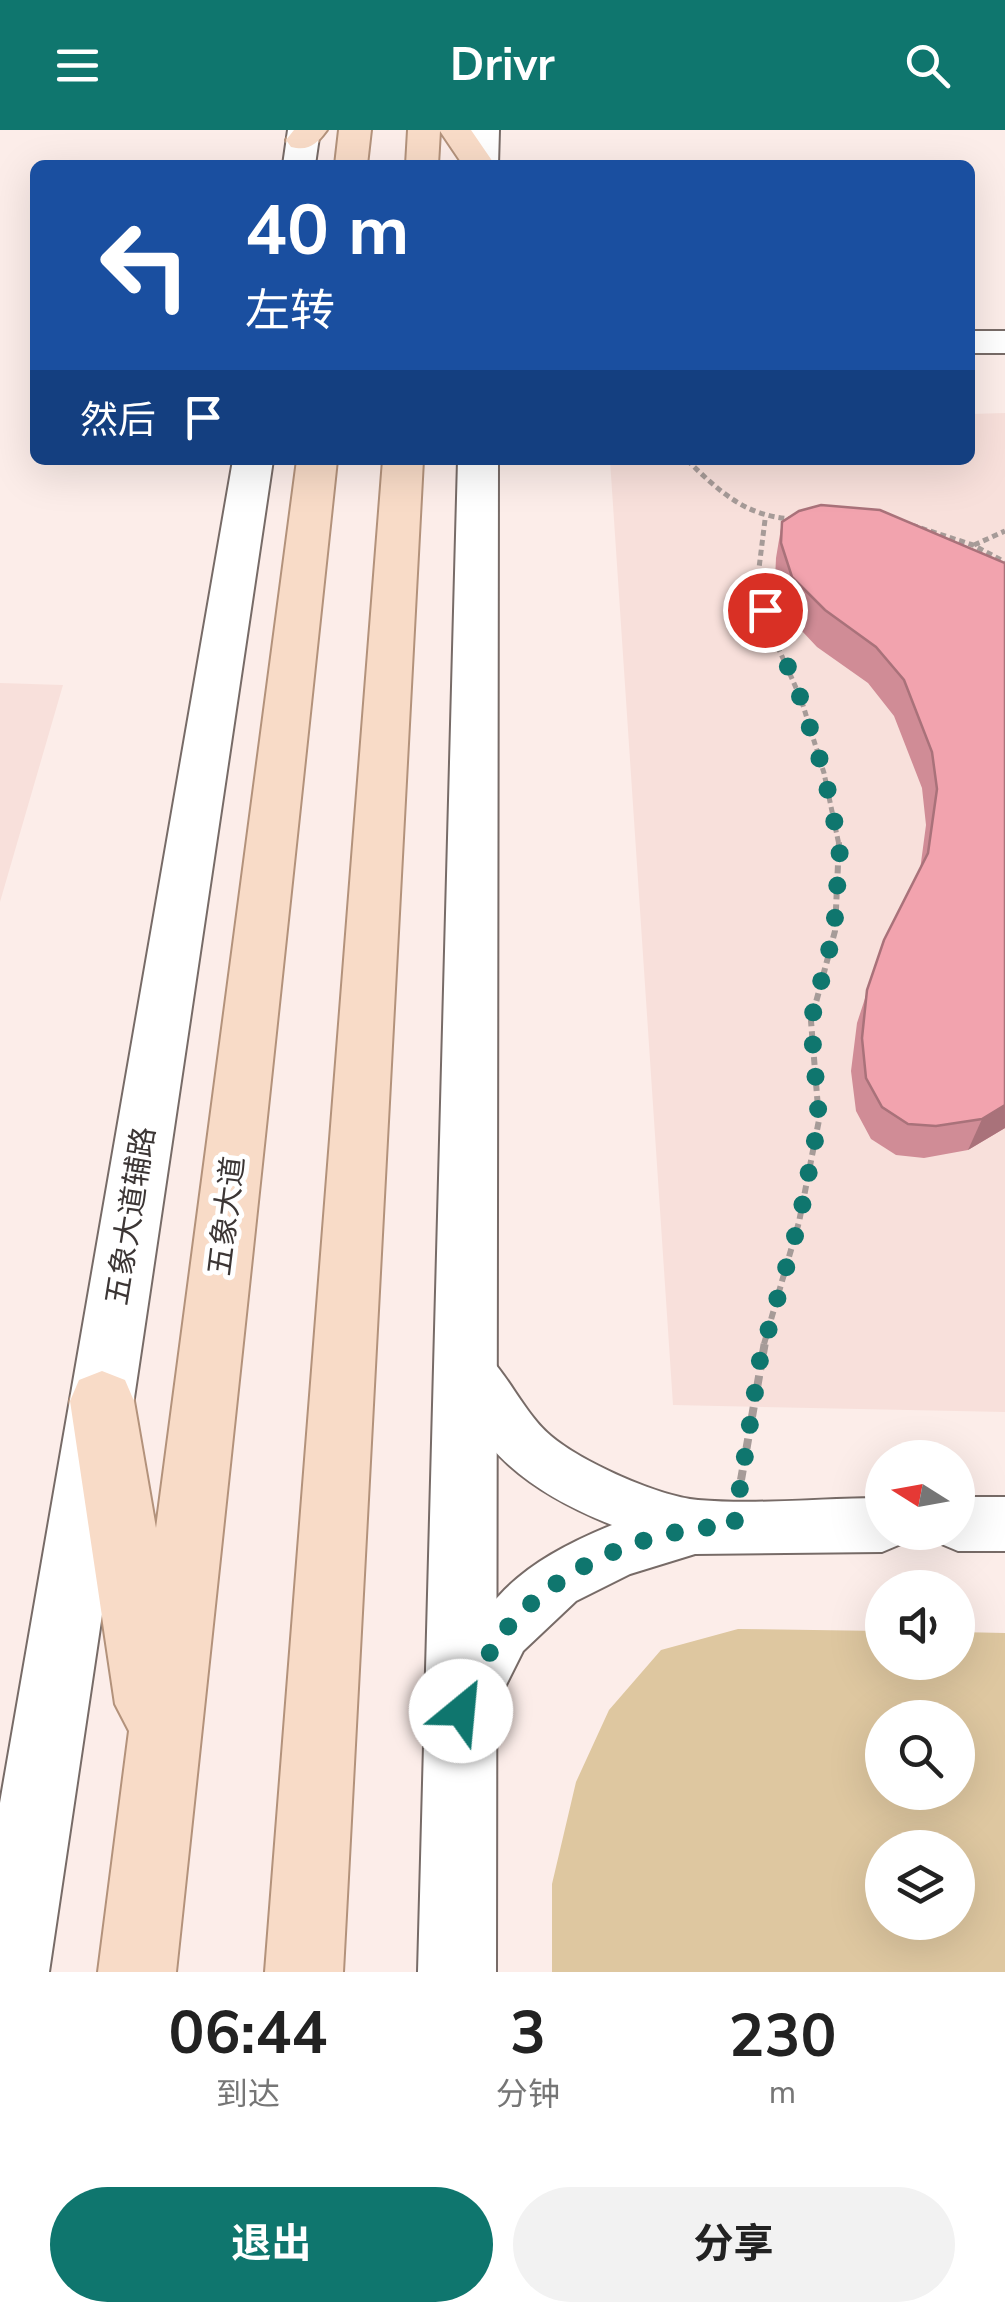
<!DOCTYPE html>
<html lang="zh">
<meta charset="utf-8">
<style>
:root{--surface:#fff;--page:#f2f2f2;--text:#222;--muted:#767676;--accent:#0f766e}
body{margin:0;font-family:"Nunito Sans","Noto Sans SC",sans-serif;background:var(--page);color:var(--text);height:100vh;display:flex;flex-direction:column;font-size:38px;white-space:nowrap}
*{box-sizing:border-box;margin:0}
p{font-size:32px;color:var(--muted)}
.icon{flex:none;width:55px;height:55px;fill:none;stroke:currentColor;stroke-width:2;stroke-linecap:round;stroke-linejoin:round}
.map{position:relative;height:1842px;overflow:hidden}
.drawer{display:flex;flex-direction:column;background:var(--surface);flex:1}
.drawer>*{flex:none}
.guide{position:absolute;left:30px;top:30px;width:945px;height:305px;border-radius:15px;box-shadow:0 10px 40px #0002;background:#1a4fa0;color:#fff;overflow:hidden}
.needle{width:65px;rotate:281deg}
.controls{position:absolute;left:865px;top:1310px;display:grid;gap:20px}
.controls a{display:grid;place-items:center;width:110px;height:110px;border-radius:50%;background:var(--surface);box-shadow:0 10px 40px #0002;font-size:50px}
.pin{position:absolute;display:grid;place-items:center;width:85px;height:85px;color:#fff;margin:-42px;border:5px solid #fff;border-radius:50%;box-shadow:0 2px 10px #0007}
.me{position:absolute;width:110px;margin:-55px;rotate:28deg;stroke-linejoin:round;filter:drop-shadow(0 0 8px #0008)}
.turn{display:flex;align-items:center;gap:35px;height:210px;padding:0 50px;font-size:45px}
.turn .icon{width:130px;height:130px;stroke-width:2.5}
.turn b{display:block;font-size:70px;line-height:85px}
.then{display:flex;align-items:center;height:95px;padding:0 50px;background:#0003;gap:20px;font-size:38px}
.eta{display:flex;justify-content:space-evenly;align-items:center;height:170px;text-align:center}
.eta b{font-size:60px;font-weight:700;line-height:70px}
.cta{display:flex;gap:20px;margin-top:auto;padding:20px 50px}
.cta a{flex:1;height:115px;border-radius:60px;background:var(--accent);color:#fff;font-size:40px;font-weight:700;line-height:115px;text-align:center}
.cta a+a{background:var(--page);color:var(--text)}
header{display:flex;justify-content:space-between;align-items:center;height:130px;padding:0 50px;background:var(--accent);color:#fff;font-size:45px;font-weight:700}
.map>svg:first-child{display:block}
.built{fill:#f8e0db}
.green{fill:#dec7a0;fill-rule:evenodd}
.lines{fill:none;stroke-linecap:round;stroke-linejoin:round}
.minor-casing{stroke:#776b67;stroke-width:4}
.tertiary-casing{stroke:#776b67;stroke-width:4}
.primary-casing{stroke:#b3927b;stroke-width:4}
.path-far2{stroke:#a69b98;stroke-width:5;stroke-dasharray:6 4;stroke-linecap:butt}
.path-far1{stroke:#a69b98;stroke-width:6;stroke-dasharray:8 5;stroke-linecap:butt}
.path{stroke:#a69b98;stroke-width:8;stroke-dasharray:10 6;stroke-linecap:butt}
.minor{fill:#fff;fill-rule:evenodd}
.tertiary{fill:#fff;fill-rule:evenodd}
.primary{fill:#f8dbc7;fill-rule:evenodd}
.wall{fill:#d08c96}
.shaded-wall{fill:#a9727a}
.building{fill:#f2a3ae;stroke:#a9727a;stroke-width:2.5}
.route{stroke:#0f766e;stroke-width:18;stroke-dasharray:0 32.4}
.labels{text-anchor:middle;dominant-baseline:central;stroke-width:10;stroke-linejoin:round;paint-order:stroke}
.street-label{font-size:30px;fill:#3c3635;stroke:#fff}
</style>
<header><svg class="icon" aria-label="menu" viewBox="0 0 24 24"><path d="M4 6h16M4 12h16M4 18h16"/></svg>Drivr<svg class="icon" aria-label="search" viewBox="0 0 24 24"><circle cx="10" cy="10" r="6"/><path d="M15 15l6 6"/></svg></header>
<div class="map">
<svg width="1005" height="1842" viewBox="0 0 1005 1842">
<rect width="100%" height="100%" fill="#fcede9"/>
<path class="built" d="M1005,283V1282L673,1275L610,330H970V284Z
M0,553L63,555L0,772Z"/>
<path class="green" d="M738,1499L882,1501V1532H958V1502L1005,1503V1842H552V1754L576,1652L609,1580L661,1520ZM882,1588H958V1662H882ZM882,1718H958V1792H882Z"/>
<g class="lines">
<defs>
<path id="minor" d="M466,1211C501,1224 519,1280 551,1306C582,1332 657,1366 698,1370C758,1375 822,1368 882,1368V1402H906L901,1414L882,1422L695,1424L630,1444L576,1471L523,1521L490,1587L469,1595L448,1587L440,1566C479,1471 517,1434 612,1395C525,1360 479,1321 440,1235L448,1218Z
M958,1367H1005V1421H958L939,1413L934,1402H958Z"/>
<path id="tertiary" d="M288,0H320L315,35H283Z
M467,0H499L498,35H466Z
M970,201H1005V223H970Z
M233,330H273L49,1842H0V1673Z
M458,330H498L496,1842H418Z"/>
<path id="primary" d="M294,0H327C316,15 309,21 291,17L286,10Z
M339,0H371L367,35H335Z
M408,0H471L495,35H463L440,1L438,35H406Z
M297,330H337L176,1842H98L129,1601L115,1574L70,1271L79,1250L102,1241L125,1250L134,1271L156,1398Z
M383,330H423L343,1842H265Z"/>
</defs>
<use href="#minor" class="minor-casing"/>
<use href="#tertiary" class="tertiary-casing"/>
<use href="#primary" class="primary-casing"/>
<path class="path-far2" d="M687,330C720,362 746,387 794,389
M765,390L757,454L773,506L801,569L824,643L839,715
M902,392L973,415L1005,432
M974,415L1005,401"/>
<path class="path-far1" d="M764,1214L799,1092L819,990L811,891L835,801L839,712"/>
<path class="path" d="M741,1350L765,1212"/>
<use href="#minor" class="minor"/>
<use href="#tertiary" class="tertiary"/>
<use href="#primary" class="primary"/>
</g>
<path class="wall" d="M782,392L1005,433V998L968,1020L924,1028L896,1025L871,1009L856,981L851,941L857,893L884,810L920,740L926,695L922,658L894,586L868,553L817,517L786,484L775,450L776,428Z"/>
<path class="shaded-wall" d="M1005,975V998L968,1020L982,989Z"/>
<path class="building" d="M821,375L880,380L1005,433V975L982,989L936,996L908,994L882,977L866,948L862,908L867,860L884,810L928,723L937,659L932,622L904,550L876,517L825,480L792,447L781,413L782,392L799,381Z"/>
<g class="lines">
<path class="route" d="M461,1581C475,1555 487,1521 506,1499C561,1435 649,1397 734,1396L760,1230L799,1092L819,990L811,891L834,801L840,718L824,643L801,569L765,480"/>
</g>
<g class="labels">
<g class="street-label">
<text transform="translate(131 1086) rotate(-81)">五象大道辅路</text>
<text transform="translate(227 1086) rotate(-83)">五象大道</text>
</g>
</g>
</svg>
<div class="controls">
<a><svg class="needle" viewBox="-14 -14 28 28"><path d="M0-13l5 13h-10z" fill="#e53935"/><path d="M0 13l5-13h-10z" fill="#767676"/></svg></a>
<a><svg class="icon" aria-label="sound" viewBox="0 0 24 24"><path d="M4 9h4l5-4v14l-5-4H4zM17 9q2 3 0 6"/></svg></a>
<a><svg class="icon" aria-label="search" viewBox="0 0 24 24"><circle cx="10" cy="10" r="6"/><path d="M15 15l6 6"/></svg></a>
<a><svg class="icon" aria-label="layers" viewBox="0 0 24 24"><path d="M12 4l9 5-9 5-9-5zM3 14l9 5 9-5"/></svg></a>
</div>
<div class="pin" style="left:765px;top:480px;background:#d93025"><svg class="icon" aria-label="arrive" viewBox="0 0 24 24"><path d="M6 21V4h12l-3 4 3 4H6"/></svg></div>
<svg class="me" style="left:461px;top:1581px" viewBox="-20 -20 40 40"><circle r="19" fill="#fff"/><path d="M0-13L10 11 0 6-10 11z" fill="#0f766e"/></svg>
<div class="guide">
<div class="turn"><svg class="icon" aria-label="left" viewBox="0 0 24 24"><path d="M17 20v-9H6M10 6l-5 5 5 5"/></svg><div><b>40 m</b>左转</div></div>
<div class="then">然后<svg class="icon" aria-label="arrive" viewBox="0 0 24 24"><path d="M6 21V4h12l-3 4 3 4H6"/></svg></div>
</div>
</div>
<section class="drawer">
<div class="eta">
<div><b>06:44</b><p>到达</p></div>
<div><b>3</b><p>分钟</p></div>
<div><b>230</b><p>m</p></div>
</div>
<div class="cta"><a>退出</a><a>分享</a></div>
</section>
